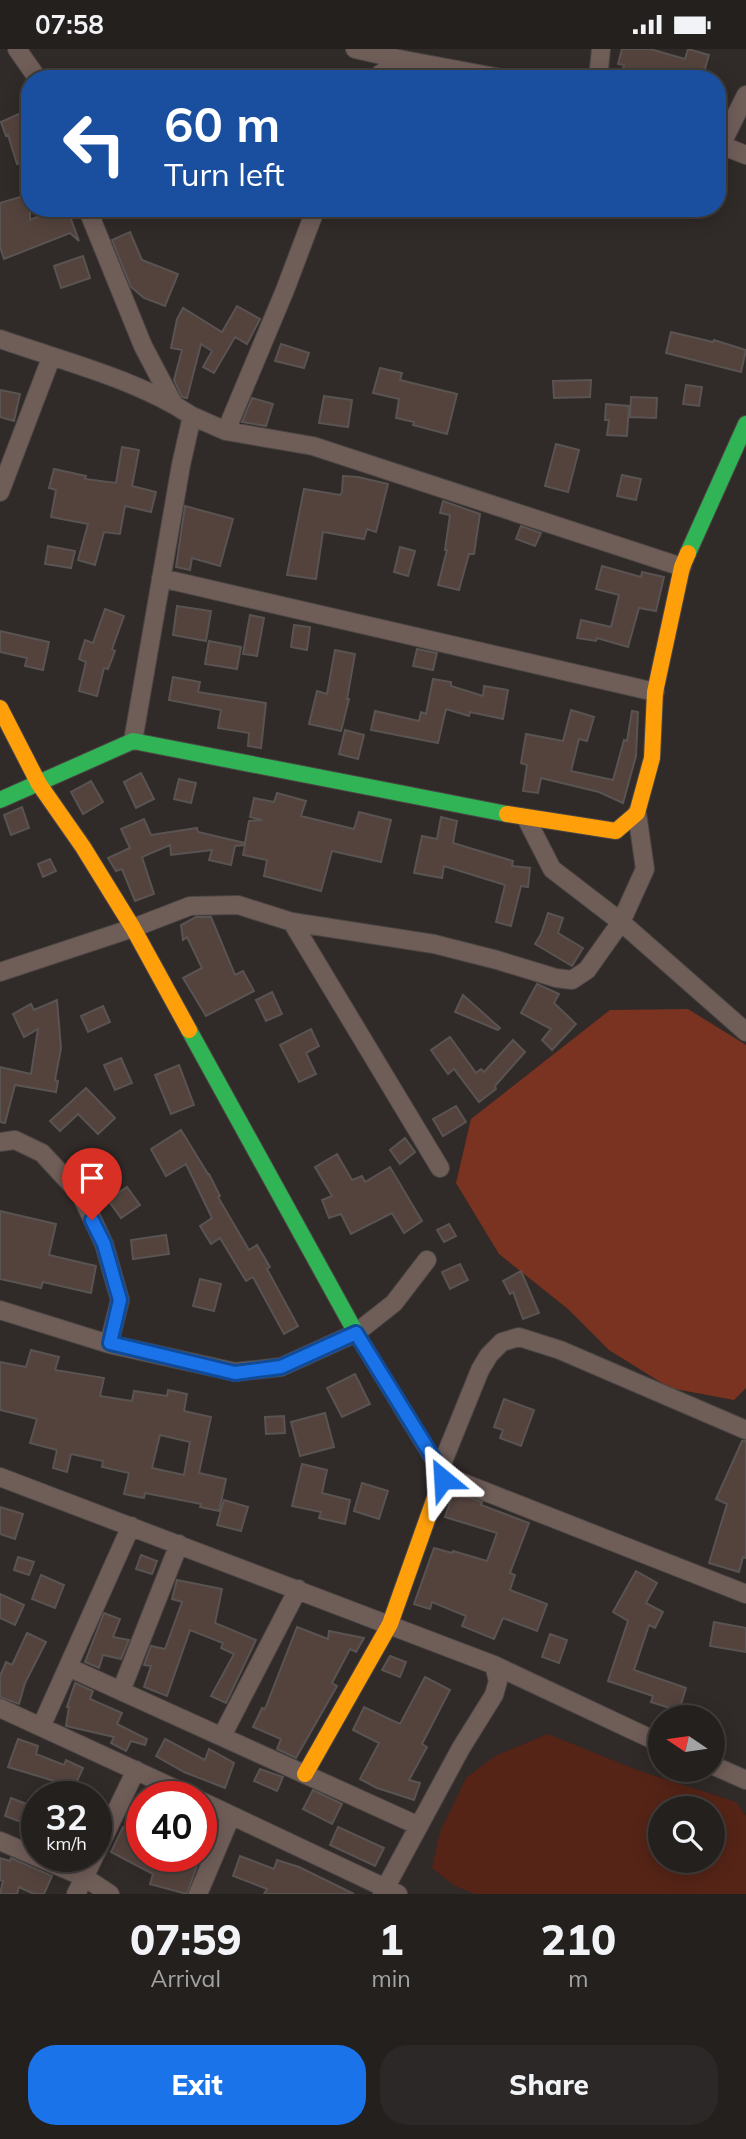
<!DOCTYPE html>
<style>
:root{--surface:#24201e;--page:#2c2827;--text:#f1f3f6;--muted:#a3a3a4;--line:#413e3c;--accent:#1a73e8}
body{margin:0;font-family:Mulish,sans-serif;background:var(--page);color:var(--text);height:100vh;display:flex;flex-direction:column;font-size:26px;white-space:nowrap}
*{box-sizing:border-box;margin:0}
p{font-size:23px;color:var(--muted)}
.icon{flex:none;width:38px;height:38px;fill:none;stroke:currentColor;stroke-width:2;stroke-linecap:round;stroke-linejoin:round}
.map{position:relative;height:1845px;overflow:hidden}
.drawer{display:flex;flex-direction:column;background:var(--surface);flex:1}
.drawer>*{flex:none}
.hud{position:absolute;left:21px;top:21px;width:705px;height:147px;border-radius:28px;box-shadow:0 4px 18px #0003,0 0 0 2px var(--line);background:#1a4fa0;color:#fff;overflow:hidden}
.needle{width:46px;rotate:283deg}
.tools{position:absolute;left:648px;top:1656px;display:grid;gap:14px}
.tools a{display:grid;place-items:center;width:77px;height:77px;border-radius:50%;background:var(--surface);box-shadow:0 4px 18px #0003,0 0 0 2px var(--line);font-size:35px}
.speed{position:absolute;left:21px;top:1732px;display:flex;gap:14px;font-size:35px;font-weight:700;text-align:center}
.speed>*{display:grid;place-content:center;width:91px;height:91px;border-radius:50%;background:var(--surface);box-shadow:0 4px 18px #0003,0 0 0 2px var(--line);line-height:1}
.speed small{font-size:18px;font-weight:400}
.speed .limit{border:10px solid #d22;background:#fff;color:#111}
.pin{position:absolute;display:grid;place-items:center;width:60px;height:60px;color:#fff;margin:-72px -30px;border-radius:50% 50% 50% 0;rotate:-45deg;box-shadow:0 0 7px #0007}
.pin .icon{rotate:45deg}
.me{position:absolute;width:77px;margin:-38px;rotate:333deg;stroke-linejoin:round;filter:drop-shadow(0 0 5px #0008)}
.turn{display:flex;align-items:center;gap:24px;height:147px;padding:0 28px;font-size:32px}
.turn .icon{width:91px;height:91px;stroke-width:2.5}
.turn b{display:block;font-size:49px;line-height:60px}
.eta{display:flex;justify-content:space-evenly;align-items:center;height:119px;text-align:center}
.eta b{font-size:42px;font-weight:800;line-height:49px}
.cta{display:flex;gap:14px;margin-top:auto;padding:14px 28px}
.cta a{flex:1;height:80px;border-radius:28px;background:var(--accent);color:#fff;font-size:28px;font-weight:800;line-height:80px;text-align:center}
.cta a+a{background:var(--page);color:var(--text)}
.status{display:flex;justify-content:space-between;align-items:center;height:49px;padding:0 35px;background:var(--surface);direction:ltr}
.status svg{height:19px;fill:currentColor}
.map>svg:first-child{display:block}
.green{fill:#552417;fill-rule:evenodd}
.forest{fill:#7a3320}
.building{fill:#54433d;stroke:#595352;stroke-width:2;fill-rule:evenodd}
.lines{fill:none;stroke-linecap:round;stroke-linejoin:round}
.street-casing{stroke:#4b4644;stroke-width:20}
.fast-casing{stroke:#4b4644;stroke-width:18}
.slow-casing{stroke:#4b4644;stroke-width:18}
.street{stroke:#6f5d58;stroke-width:18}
.fast{stroke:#30b455;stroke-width:16}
.slow{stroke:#ff9f0a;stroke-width:16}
.route-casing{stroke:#114b97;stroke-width:18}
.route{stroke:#1a73e8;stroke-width:12}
</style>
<div class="status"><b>07:58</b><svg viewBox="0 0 49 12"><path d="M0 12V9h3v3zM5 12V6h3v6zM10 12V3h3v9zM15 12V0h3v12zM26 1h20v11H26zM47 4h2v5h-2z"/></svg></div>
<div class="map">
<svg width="746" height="1845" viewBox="0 0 746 1845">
<rect width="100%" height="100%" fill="#302a28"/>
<path class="green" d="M548,1685L637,1721L736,1753L746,1767V1845H475L455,1837L432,1819L440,1783L466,1729L495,1707ZM660,1759H712V1811H660Z"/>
<path class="forest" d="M688,960L746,996V1339L734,1351L670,1339L609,1301L568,1260L499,1205L456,1134L471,1070L610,961Z"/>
<path class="building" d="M622,0H650L685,10L688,0L709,6L702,30H620L624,16L618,15Z
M30,60V111L17,115L8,86L6,87L1,73Z
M30,145V171L59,159H67L79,192L70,184L4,210L0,198V154Z
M130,183L142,211L178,225L165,257L144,249L131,238L112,191Z
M83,207L90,229L61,239L54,217Z
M237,257L260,270L247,295L235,288L214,324L203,318L212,302L201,295L187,349L182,348L174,331L182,301L171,299L177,270L183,259L222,283Z
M671,283L713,293L714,291L746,301L741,323L666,304Z
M281,295L309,304L304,319L275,312Z
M380,319L402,324L400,331L457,345L447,385L413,376L414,373L396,369L399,350L373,344Z
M591,331L590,348L554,349L553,332Z
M686,336L702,338L699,357L683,355Z
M0,341L20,345L14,372L0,368Z
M324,347L352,351L348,378L319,374Z
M631,348L657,349L656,369L630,368Z
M252,349L273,355L266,377L242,373Z
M606,355L629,357L627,387L607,386L609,371H605Z
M556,395L579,401L568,443L545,437Z
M122,398L139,401L132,437L156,443L151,463L125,457L120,485L104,483L95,516L78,511L88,475L51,468L56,441L49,439L54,420L86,427L85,430L116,434Z
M622,426L641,430L636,451L617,447Z
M343,427L358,428L388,435L376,483L367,480L364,490L323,483L316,530L287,526L304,440L340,446L342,443Z
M443,452L480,465L474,505H469L459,541L438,536L447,501H445L450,466L440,464Z
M185,457L233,470L220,517L192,509L190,521L176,518Z
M521,477L541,484L535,497L516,490Z
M48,497L75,502L71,519L45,515Z
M400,498L415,502L408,527L394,523Z
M602,517L641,528L642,523L664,528L656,562L639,559L628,598L597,589L596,592L577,589L581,571L611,578L619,546L596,540Z
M177,557L211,562L206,592L173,586Z
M105,560L124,567L112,600L115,602L108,620L104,619L97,647L79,642L86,613L79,610L85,591L93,594Z
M250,566L264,569L257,607L243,605Z
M294,576L310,578L307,601L291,598Z
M0,582L49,593L43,621L25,617L27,609L0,603Z
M209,592L241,598L237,620L205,615Z
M417,600L437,604L433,621L413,617Z
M335,601L355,605L347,650H349L341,682L309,675L317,642L327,645Z
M173,628L200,633L198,643L266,654L261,699L248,697L249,684L218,679L221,661L169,651Z
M433,630L451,633V637L483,647L484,637L508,641L503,670L470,663L469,667L446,660L438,694L371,681L375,662L419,672L421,663L426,665Z
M571,661L594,668L587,692L579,690L571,722L613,731L624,691L627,692L632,662L638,663L636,707L623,754L599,743L541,729L538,744L523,742L527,716L521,714L526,685L563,692Z
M345,681L364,686L358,710L339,705Z
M141,724L154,750L136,759L124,733Z
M179,730L196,734L191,754L174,750Z
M91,732L103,753L83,765L71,743Z
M277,744L306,752L301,767L354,780L359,763L391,771L381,813L332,802L321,842L264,827L267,811L243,806L245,796L235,797L231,816L209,811L212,801L171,806L170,796L142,808L154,845L135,852L122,820L116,822L108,809L130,799L121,780L144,770L151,786L197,779L198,783L245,794L249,772L262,771L250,768L254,749L274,753Z
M22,758L29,779L11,786L4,766Z
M441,768L457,772L453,794L513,812L512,817L530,819L528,838L521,837L511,877L496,873L505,836L444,817L442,829L414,824L422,787L437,790Z
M50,810L56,822L43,828L38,815Z
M548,864L563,869L558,884L583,899L572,917L535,895L541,885Z
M196,868H211L235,926L243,922L254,942L206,967L183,929L202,919L187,888L183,891L181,876Z
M537,935L559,945L554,954L576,975L552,1001L542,991L551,980L521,964Z
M272,943L282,965L266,972L256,951Z
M463,946L500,979L498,981L455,963Z
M57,951L61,999L55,1031L58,1032L56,1043L15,1036L5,1074L0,1073V1018L31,1025L38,980L24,988L13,965L31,955L34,961Z
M103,957L110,973L88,983L81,967Z
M311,980L319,997L306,1004L316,1025L299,1033L280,996Z
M450,988L476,1024L481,1020L484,1023L513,991L525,1003L495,1037L496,1040L479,1053L454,1020L448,1025L431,1001Z
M121,1009L132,1034L115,1041L104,1016Z
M179,1016L194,1056L171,1065L155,1026Z
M86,1039L115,1069L98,1085L78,1065L60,1082L50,1072Z
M456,1057L466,1073L443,1087L433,1070Z
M181,1081L208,1125H209L220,1147L218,1148L249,1201L257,1196L270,1218L267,1220L298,1277L284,1285L253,1228L246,1232L220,1189L211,1195L200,1177L212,1169L186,1115L166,1127L151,1100Z
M405,1089L415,1103L400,1115L390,1101Z
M337,1105L352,1131L362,1127L365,1133L390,1118L422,1172L404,1184L392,1164L351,1185L341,1165L329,1169L322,1151L332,1147L315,1118Z
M127,1138L140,1156L121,1169L108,1151Z
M0,1162L56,1175L49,1206L96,1217L91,1244L43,1233L41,1239L0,1230Z
M449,1175L456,1187L444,1193L437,1181Z
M166,1186L169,1205L133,1210L131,1191Z
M460,1215L468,1231L450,1240L442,1223Z
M521,1222L539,1264L523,1270L513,1243L510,1245L503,1232Z
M200,1230L221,1235L214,1262L193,1257Z
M31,1301L59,1308L55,1321L104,1329L100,1347L132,1352L134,1342L167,1347L168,1341L187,1345L184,1362L211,1368L199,1424L226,1430L219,1462L200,1458L201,1455L145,1444L144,1449L124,1445L129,1424L102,1418L103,1412L71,1405L67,1423L53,1419L57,1401L30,1394L37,1370L0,1361V1313L26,1318ZM160,1386L190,1393L184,1426L152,1419Z
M355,1325L370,1355L342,1368L327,1339Z
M504,1350L534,1361L521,1397L500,1389L503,1381L494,1378Z
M325,1364L334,1398L300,1407L291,1373Z
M284,1367L285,1384L266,1385L265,1368Z
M742,1392H746V1509L743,1508L739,1523L709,1514L727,1455L716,1450Z
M302,1415L327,1421L322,1444L350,1451L345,1475L319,1469L321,1463L292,1457Z
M362,1434L388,1442L379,1470L354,1462Z
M454,1442L482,1453L481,1456L529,1474L510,1524L515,1526L510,1541L547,1555L537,1582L503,1569L494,1590L462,1577L466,1567L432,1553L430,1560L414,1555L434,1499L452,1504L453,1502L487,1512L497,1484L445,1468Z
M224,1451L248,1458L241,1482L217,1476Z
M0,1458L23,1465L15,1490L0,1485Z
M141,1506L157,1512L152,1525L136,1520Z
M18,1508L34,1513L29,1526L14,1521Z
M636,1522L657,1534L646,1554L663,1563L655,1579L649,1576L634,1621L686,1639L679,1662L651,1653L653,1647L608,1632L628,1572L613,1563Z
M41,1526L64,1536L55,1559L32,1550Z
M177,1531L222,1540L215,1574L256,1591L226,1654L211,1647L234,1605L221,1599L223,1594L190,1581L167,1647L144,1638L151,1617L144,1616L151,1597L165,1600L182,1553L172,1550Z
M0,1545L24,1556L15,1576L0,1569Z
M104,1564L120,1570L113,1588L129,1591L121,1610L103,1606L99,1619L85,1613Z
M714,1573L746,1579V1603L710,1597Z
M297,1578L328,1590L329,1582L364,1589L356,1603L350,1600L332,1634L337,1637L296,1709L277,1700L281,1690L253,1678L262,1659L265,1660Z
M27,1584L46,1593L25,1634L19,1655L0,1648V1627L6,1613L12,1616Z
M550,1585L567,1591L559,1614L542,1608Z
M390,1607L406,1613L400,1628L382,1621Z
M425,1628L450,1641L422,1695L427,1698L409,1731L420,1734L414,1751L377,1739L360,1730L379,1694L353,1681L364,1658L400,1675Z
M75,1634L93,1642L90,1650L122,1664L117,1675L147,1690L145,1696L131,1692L126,1702L111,1694L114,1688L66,1677L69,1658H67Z
M18,1690L38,1697L36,1705L64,1716L66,1711L83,1719L73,1741L51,1731L8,1718Z
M165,1690L205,1711L209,1700L234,1714L225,1739L184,1723L156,1707Z
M260,1720L283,1728L277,1742L254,1732Z
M313,1741L342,1755L332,1775L303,1760Z
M11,1749L32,1757L26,1775L5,1767Z
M123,1778L142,1787V1808H200L187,1845L150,1835L153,1825L111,1803Z
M338,1778L384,1799L375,1817L330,1796Z
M240,1807L274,1820L277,1811L299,1818L354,1845H264L267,1840L233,1827Z
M0,1809L10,1812L11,1809L52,1827L44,1845H34L19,1838L17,1845H0L3,1832L0,1831Z"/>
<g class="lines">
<defs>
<path id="street" d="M17,0L38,30
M355,0L399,10
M374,30L399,10L506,30
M598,30L601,0
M718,95L746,106
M721,96L746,46
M87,159L143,297L173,354
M0,290C62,312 137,330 192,367L181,416L133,692
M192,367L226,382L313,397L682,518
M226,382L285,241L316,159
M0,443L51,309
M161,529L655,643
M526,769L552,820L621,873L645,820L637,764
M292,873L440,1119
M0,923L133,879L190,857L238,856L292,873L434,895L497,911L556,929L572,931L587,921L621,873L746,983
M0,1093L15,1091L42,1104L81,1146L104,1195L120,1251L109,1295
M0,1261L109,1295L235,1323L281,1318L356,1284L394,1254L427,1211
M440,1420L480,1321L489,1306L502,1293L519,1288L560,1301L746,1381
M443,1426L746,1545
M0,1428L494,1616L660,1694
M68,1618L419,1777
M121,1642L179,1495
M0,1659L193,1748
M41,1678L131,1477
M222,1687L298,1540
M712,1716L746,1731
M201,1752L398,1845
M0,1792L37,1808
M96,1804L136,1721
M37,1808L84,1828L110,1845
M76,1845L94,1808
M198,1845L231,1767
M382,1845L461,1699L494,1646L498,1632L494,1616"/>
<path id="fast" d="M688,504L746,375
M0,751L133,692L507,765
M189,981L356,1284L406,1366"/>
<path id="slow" d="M0,659L39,735L83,798L133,879L189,981
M507,765L616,782L637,764L652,709L655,643L682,518L688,504
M305,1725L390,1575L443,1426L406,1366"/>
</defs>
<use href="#street" class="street-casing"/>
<use href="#fast" class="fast-casing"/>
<use href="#slow" class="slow-casing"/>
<use href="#street" class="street"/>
<use href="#fast" class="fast"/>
<use href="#slow" class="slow"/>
</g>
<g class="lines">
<defs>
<path id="route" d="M92,1171L104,1195L120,1251L110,1294L235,1324L281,1318L356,1284L440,1420L443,1430"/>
</defs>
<use href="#route" class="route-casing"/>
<use href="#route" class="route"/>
</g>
</svg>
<div class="tools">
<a><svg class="needle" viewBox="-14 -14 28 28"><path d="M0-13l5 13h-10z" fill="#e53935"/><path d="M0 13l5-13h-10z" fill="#a3a3a4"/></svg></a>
<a><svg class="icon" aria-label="search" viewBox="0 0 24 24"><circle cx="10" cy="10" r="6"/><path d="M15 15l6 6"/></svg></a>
</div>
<div class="speed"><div>32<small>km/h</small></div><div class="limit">40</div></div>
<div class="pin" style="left:92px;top:1171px;background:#d93025"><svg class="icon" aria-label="arrive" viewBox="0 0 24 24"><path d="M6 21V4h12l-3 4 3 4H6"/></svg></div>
<svg class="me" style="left:443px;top:1430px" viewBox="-20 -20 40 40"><path d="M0-17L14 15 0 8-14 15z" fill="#1a73e8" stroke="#fff" stroke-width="4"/></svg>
<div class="hud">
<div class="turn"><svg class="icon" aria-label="left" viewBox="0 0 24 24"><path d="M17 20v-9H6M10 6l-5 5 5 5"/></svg><div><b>60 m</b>Turn left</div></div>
</div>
</div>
<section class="drawer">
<div class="eta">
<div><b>07:59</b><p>Arrival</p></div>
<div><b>1</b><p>min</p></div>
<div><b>210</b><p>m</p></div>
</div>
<div class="cta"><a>Exit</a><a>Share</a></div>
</section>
